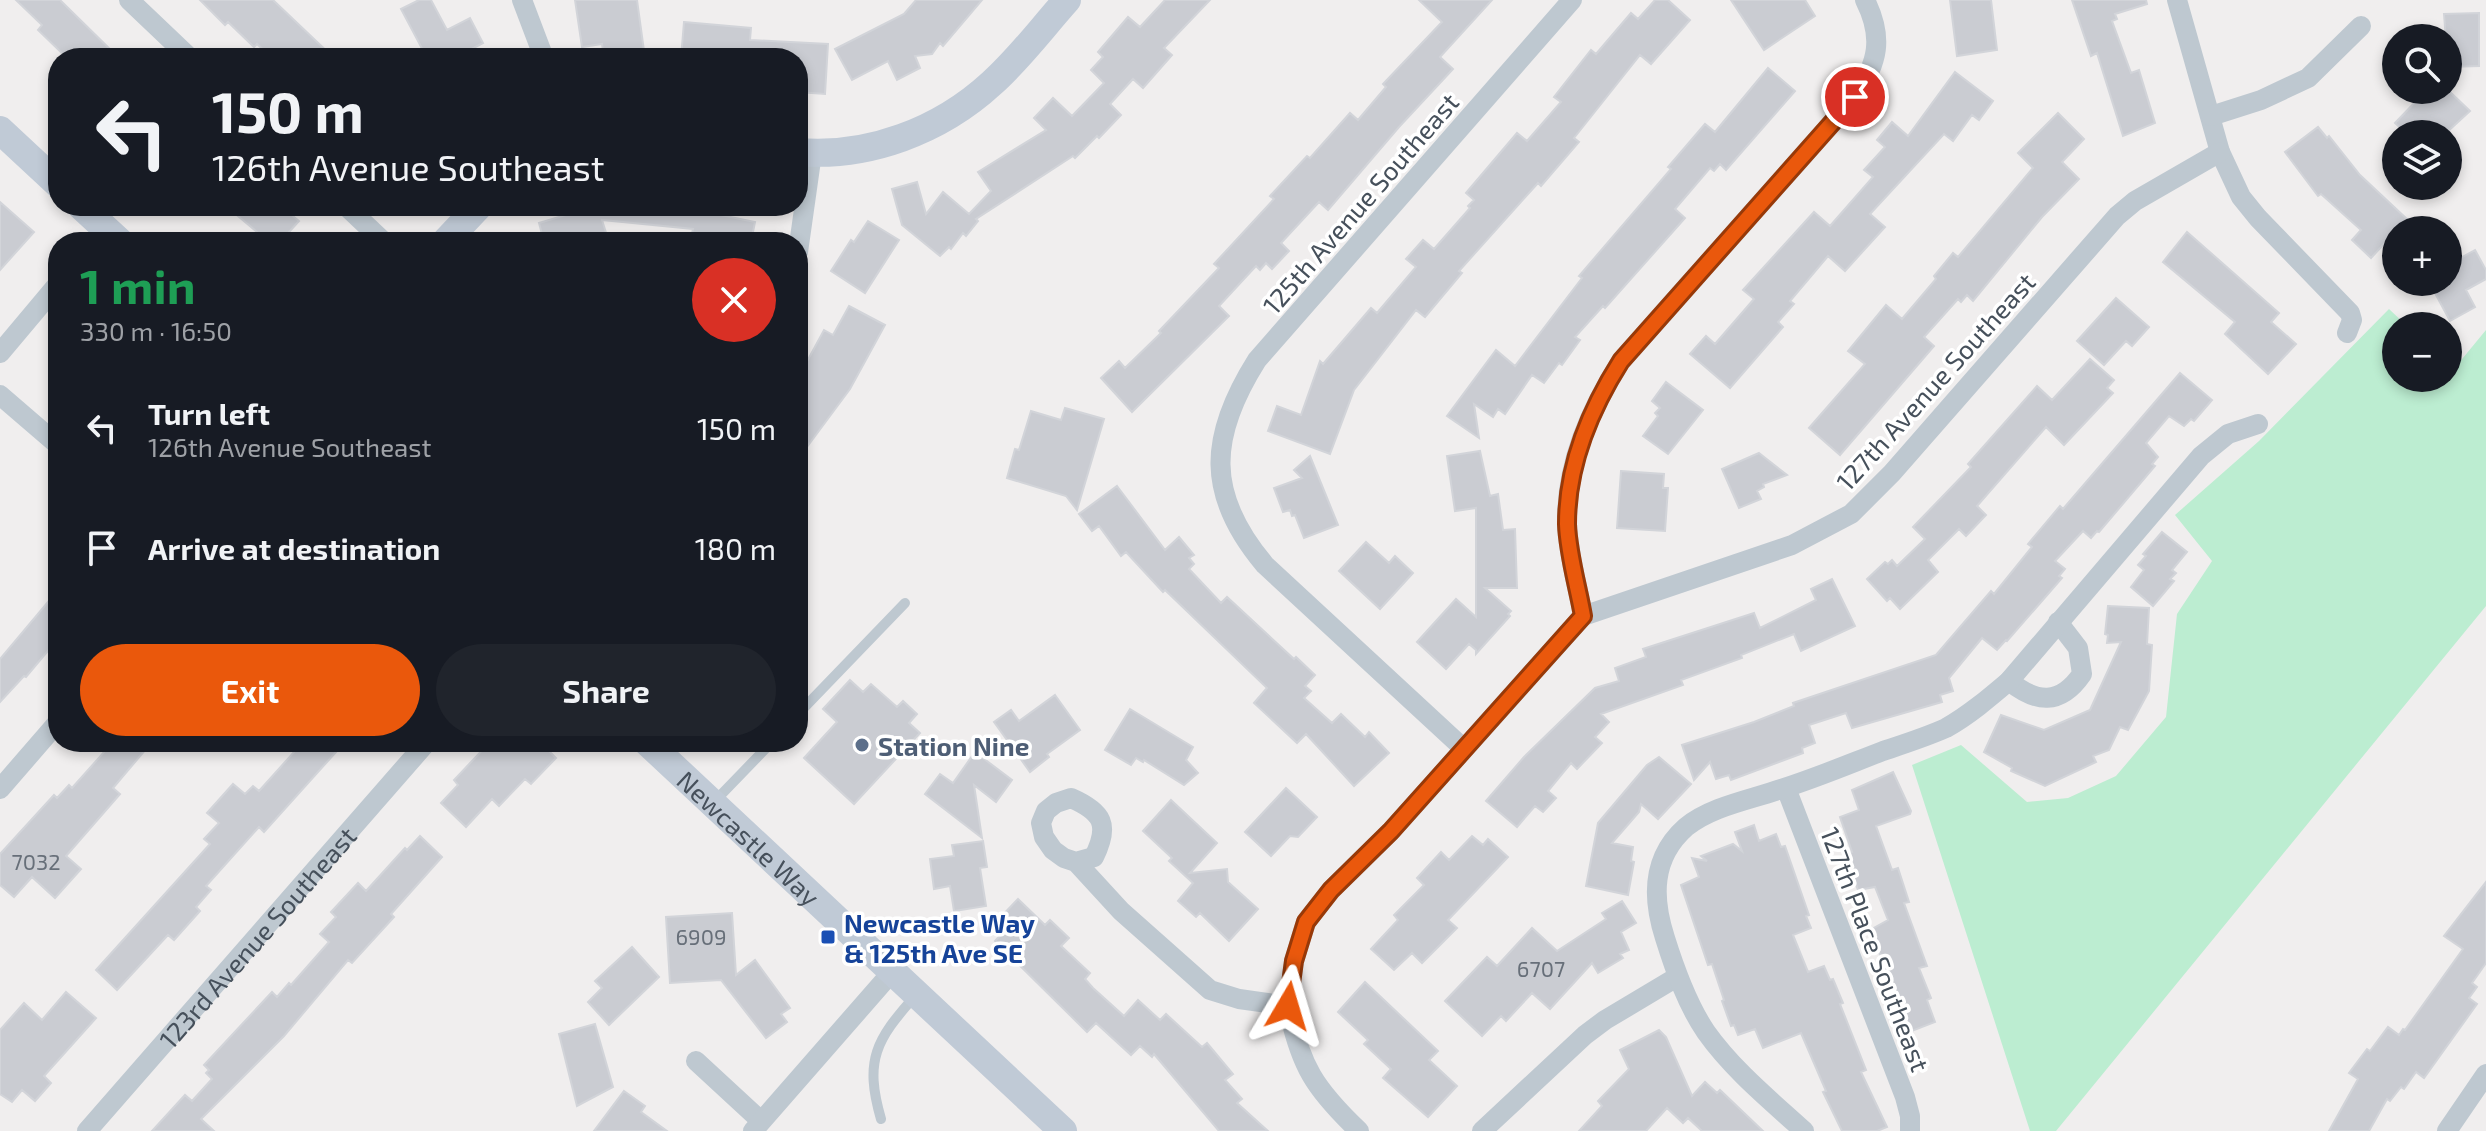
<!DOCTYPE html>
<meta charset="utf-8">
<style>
:root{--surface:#171b24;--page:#20242c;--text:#f1f3f6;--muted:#9ea1a6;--accent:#ea580c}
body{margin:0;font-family:"Exo 2",sans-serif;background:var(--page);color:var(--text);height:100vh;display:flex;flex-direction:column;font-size:30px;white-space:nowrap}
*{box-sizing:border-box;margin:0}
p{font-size:26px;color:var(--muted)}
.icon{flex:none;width:44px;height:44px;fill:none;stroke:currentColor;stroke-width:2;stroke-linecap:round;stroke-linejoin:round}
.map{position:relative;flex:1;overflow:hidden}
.drawer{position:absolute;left:48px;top:232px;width:760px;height:520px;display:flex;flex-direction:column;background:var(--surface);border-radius:32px;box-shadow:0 4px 12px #0003}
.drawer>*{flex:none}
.banner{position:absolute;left:48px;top:48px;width:760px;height:168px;border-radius:32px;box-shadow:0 4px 12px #0003;background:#171b24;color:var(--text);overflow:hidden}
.fabs{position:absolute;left:2382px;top:24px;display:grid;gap:16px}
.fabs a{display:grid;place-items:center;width:80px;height:80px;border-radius:50%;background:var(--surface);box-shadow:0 4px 12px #0003;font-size:40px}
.pin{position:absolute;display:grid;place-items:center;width:68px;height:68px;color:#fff;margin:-34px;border:4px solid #fff;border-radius:50%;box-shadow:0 2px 8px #0007}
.me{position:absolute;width:88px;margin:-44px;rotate:7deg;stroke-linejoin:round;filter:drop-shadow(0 0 6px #0008)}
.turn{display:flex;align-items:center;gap:28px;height:168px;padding:0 32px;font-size:36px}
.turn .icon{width:104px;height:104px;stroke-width:2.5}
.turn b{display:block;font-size:56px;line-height:68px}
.round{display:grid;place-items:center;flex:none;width:84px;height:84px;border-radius:42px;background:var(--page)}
.headline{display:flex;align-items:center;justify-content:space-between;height:136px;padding:0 32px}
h1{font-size:48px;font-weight:700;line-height:60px;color:#1e9e55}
.action{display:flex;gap:16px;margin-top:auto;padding:16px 32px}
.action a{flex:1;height:92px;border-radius:48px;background:var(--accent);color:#fff;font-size:32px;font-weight:700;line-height:92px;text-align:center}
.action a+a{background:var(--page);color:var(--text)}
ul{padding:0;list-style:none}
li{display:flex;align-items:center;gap:24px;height:120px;padding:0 32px}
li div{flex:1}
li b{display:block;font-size:30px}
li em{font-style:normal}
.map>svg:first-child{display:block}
.green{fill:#bcedd1}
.building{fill:#caccd2;stroke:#d2d4d9;stroke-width:2}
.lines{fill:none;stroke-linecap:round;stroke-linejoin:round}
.lane{stroke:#bec8d0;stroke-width:10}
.street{stroke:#bec8d0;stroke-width:20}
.secondary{stroke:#c0cad6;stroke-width:28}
.route-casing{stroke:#983908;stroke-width:20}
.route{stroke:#ea580c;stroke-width:14}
.service-dot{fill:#5c6f8a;stroke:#fff;stroke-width:3}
.transit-dot{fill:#1a4fb4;stroke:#fff;stroke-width:3}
.labels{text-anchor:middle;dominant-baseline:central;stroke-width:7;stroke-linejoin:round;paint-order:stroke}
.number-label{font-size:22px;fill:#676f79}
.street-label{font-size:26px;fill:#46505b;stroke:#fff}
.service-label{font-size:26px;font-weight:bold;fill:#4e5e75;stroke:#fff;text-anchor:start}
.transit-label{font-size:26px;font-weight:bold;fill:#164399;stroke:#fff;text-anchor:start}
</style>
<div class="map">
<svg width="2486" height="1131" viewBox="0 0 2486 1131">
<rect width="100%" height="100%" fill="#f0eeee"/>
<path class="green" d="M2389,309L2407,326H2396V378H2448V366L2453,370L2486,330V606L2056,1131H2030L1912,765L1961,745L2027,802L2068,798L2116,776L2166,717L2177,614L2212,561L2175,515L2259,441Z"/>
<path class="building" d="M16,0H60L119,58H67L38,30L42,25Z
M200,0H273L334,58H272L257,44L254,47L228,22L225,25Z
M419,0H431L447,30L470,18L483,43L455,58H427L401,9Z
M575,0H637L645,58H604L602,44L582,47Z
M916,0H982L943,46L940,43L932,54L915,56L920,68L897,80L888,61L852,80L835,49L904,14Z
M1165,0H1210L1164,48L1172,55L1143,88L1133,79L1110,104L1121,115L1099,138L1097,136L1075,158L1073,156L976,219L978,221L966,236L963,233L951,249L949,247L940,256L902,225L892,189L917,182L926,214L943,192L969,214L991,191L978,172L1046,130L1034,118L1053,98L1072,116L1104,83L1091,70L1103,57L1098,52L1128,17L1140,27Z
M1419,0H1492L1440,57L1453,69L1399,127L1328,210L1319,202L1281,243L1289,251L1272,269L1266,263L1260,270L1256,266L1219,306L1229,316L1132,412L1101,378L1119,361L1125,368L1161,333L1159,331L1219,268L1214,264L1274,199L1270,196L1307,156L1310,158L1350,113L1358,120L1386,87L1383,84L1442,22Z
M1655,0H1668L1690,20L1651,64L1640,55L1574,138L1579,142L1541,186L1538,183L1459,271L1462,273L1425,317L1416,310L1354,390L1330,454L1268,431L1277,406L1301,415L1320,361L1323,364L1371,308L1377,313L1416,267L1406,259L1423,240L1434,249L1470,208L1468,206L1474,200L1466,193L1517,133L1527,141L1561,102L1554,97L1591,50L1596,54L1631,13L1638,19Z
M1731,0H1805L1815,16L1764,50Z
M1950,0H1991L1997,50L1957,56Z
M2072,0H2146L2147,4L2115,14L2117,19L2112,21L2131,73L2139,70L2155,123L2123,136L2097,53L2091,56Z
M2479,13V66L2448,67L2444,14Z
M684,22L751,28L750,40L828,44L825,94L798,92V58H681Z
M1768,68L1795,91L1726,170L1720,164L1714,171L1710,168L1675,209L1685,218L1605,308L1603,306L1575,337L1580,340L1562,365L1559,363L1544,383L1532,375L1505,414L1498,409L1493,417L1474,404L1479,438L1447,416L1496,350L1515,366L1582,278L1579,276L1671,169L1668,167L1705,124L1715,132Z
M1955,72L1993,101L1979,120L1972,115L1953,141L1944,134L1870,214L1885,227L1845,271L1828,256L1790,301L1794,304L1778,322L1783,327L1730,388L1690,354L1706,336L1715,344L1754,299L1743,290L1814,212L1830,226L1873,177L1864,170L1885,147L1877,140L1892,122L1908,136Z
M2435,90H2448L2470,111L2445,134H2407L2395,123L2418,99L2423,102Z
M2058,113L2084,139L2062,162L2079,179L2042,217L1973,301L1967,295L1961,302L1958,299L1924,337L1934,346L1840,455L1809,428L1865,364L1848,351L1886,305L1902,319L1936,279L1934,276L1953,253L1958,257L2033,168L2018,153Z
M2318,127L2327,138L2329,136L2360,175L2407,219L2371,258L2352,240L2361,230L2321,194L2318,196L2285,152Z
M0,202L34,232L0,270Z
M226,206H281L299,221L289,232L299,242H269Z
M596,206H718L716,214L755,222L751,242H690L693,229L602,220L609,242H544L539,223Z
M868,221L899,240L865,293L831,271L851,240L854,242Z
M2187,232L2279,313L2271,322L2296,344L2268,374L2225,334L2235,322L2163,262Z
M2475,250L2486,270V279L2466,290L2475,307L2450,321L2429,282H2448V265Z
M2116,298L2149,327L2132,346L2126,341L2104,365L2077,341Z
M849,306L885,325L850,389L798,459V378L824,330L833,335Z
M2090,359L2114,380L2107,388L2113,393L2064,445L2046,427L1977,506L1986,515L1966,536L1959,529L1928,560L1938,572L1900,609L1890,598L1887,601L1867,579L1885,562L1888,564L1892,560L1897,566L1925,539L1913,527L1971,467L1968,464L2037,386L2052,400Z
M2180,373L2212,400L2194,421L2191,419L2184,426L2169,416L2146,443L2158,457L2152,464L2155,466L2099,532L2097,531L2091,538L2083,531L2055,561L2065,569L2059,576L2062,578L2007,641L2006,640L1997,650L1982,638L1949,678L1953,691L1940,695L1942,702L1852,728L1846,713L1809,725L1815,743L1802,748L1803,753L1731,780L1729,775L1716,779L1710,762L1694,780L1682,745L1754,722L1794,706L1793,703L1936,655L1991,591L1994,594L2032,547L2028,544L2060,506L2063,509Z
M1666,382L1703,410L1668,454L1643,436L1658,416L1655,413L1660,408L1652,401Z
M1065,408L1104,419L1077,510L1066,496L1007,478L1015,449L1019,450L1031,411L1061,420Z
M1480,451L1490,496L1498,494L1503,530L1515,529L1517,588H1485L1511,611L1508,614L1510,616L1476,654V650L1469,644L1446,669L1417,642L1456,599L1476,617V508L1455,511L1447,456Z
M1759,453L1787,475L1763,484L1764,487L1757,491L1761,499L1739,508L1722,469Z
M1310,456L1338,525L1304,538L1295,515L1292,516L1290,510L1283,512L1274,488L1302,478L1294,470Z
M1621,471L1664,474L1663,488H1668L1665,531L1617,528Z
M1117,486L1165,550L1179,537L1194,555L1189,558L1194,564L1189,569L1221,603L1227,597L1294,659L1296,657L1315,675L1305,686L1311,691L1304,698L1332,723L1341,714L1365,737L1369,732L1389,753L1354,786L1306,734L1297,743L1254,703L1267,688L1165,590L1163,592L1126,552L1121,556L1099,526L1092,531L1079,514Z
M2162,532L2187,552L2172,570L2176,573L2170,579L2174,581L2153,606L2131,587L2144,570L2138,565L2146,556L2143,554Z
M1366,542L1389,563L1395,556L1413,573L1380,609L1339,571Z
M1832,579L1855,626L1801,651L1794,634L1741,655L1742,658L1681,680L1683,685L1601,714L1609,722L1595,737L1602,743L1577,769L1571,763L1548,791L1556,798L1543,812L1535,806L1517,827L1486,801L1524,757L1595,688L1619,681L1615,668L1646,657L1643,649L1754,613L1760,628L1816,600L1811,589Z
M58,590V639L26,677L24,676L0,702V659Z
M2108,606L2149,608L2147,644L2152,645L2149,691L2128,730L2120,727L2109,750L2093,756L2096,762L2045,786L2011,771L2012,768L1984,752L2001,715L2044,730L2090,710L2121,642L2107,643L2108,635L2105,634Z
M850,680L863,692L871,684L897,707L903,701L917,714L909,723L920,733L854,804L804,758L837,722L823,709Z
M1055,695L1080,730L1047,754L1049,757L1030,772L994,722L1011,710L1019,721Z
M1130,709L1193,747L1186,760L1198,773L1184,785L1144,760L1143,762L1136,758L1131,765L1105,750Z
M113,742H152L113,788L120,794L66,856L81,869L55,898L32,877L14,897L0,885V854L54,795L57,798L69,785L72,788Z
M303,742H325L336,752L264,832L259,827L206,886L211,890L196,907L200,911L174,940L168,935L117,990L96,970L210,844L204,839L219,823L207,813L233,784L245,794L253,786L259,791Z
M490,742H540L556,758L531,784L525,779L499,806L492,799L466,827L441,803L458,785L454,780Z
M975,752L1012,780L996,802L974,785L982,838L925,794L940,774L953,783Z
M1659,757L1691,784L1658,819L1641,804L1639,812L1612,843L1633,847L1631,861L1634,862L1628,895L1586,886L1598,823L1647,765Z
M1893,772L1911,811L1910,814L1876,826L1892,870L1898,868L1909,902L1904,903L1927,966L1919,968L1931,998L1927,1000L1935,1022L1904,1034L1894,1005L1897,1004L1893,994L1896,993L1873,938H1875L1872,929L1888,920L1875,887L1858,890L1855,882L1853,883L1844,855L1852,852L1840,817L1859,810L1852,790Z
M1286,788L1317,817L1298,837L1290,836L1271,856L1245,832Z
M1171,800L1217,843L1190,873L1227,869L1228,882L1258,909L1229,941L1200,913L1196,917L1178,901L1193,883L1169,861L1172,858L1143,831Z
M1754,825L1759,841L1776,834L1781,847L1785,846L1809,915L1806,916L1811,928L1793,935L1808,972L1824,966L1830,980L1833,979L1843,1003L1840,1004L1866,1070L1861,1072L1887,1127L1877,1131H1842L1823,1092L1826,1091L1801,1033L1763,1048L1755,1029L1738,1035L1734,1025L1731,1026L1722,1001L1724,1000L1712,964L1708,965L1681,885L1699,877L1692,858L1707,861L1701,856L1733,844L1742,851L1735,832Z
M420,836L442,857L391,914L394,917L352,963L348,960L284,1036L201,1119L214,1131H152L185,1095L192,1101L212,1079L206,1073L209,1070L204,1065L272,992L277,997L289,983L291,985L329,942L320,934L336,917L331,912L358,883L366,891L405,848L407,850Z
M1472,836L1483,845L1488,839L1508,857L1448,920L1457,928L1422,963L1412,953L1394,970L1371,949L1398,920L1394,915L1424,885L1417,878L1441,852L1449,860Z
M983,841L987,867L980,868L986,906L954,911L950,886L934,889L930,859L954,856L952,845Z
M2486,882V963L2472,983L2477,987L2469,998L2477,1004L2424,1078L2416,1072L2404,1089L2401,1087L2390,1101L2387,1099L2369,1131H2329L2358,1079L2349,1073L2367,1049L2370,1051L2388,1027L2399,1035L2403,1029L2405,1030L2463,949L2444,936Z
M1018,899L1045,925L1050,920L1069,938L1061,946L1090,973L1085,979L1093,988L1124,1016L1138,1000L1160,1020L1166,1014L1202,1047L1207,1043L1233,1074L1225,1080L1242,1099L1237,1103L1268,1131H1219L1154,1054L1152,1057L1140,1046L1131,1055L1096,1023L1087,1032L995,941L1005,930L996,922Z
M1622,901L1636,923L1621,932L1629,950L1620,954L1623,958L1598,973L1592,963L1550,1009L1532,993L1506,1021L1501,1016L1482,1036L1445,1001L1487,957L1497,966L1532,928L1557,951L1606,919L1602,913Z
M732,913L736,975L755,960L790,1008L781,1014L787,1022L766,1038L721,980L670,983L666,917Z
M632,947L659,977L609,1025L588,1002L602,988L595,981Z
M1365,982L1438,1051L1429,1060L1457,1086L1428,1117L1383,1078L1391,1069L1364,1044L1368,1040L1338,1012Z
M66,992L96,1018L44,1076L51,1083L35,1101L22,1090L12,1102L0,1094V1030L24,1003L42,1020Z
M595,1024L613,1087L577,1106L559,1034Z
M1659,1030L1666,1037L1692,1096L1705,1082L1717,1093L1720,1090L1763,1131H1702L1688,1118L1683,1123L1667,1108L1646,1131H1579L1602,1106L1598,1101L1629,1069L1620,1050Z
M624,1091L645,1106L641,1112L667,1131H594Z"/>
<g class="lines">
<path class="lane" d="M798,714L905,603
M714,802L772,742
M881,1119C864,1060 876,1040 915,996"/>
<g class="street">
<path d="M129,0L190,58"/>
<path d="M522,0L544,58"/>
<path d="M2177,0L2220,152L2241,197L2258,218L2350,313L2352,320L2347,333"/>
<path d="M2211,116L2261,100L2308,78L2361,26"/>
<path d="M346,206L384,242"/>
<path d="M798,252L812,153"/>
<path d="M0,353L58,284"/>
<path d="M0,395L58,445"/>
<path d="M1583,616C1578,587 1568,554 1567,524C1566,464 1590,410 1621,361L1855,97C1878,63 1884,38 1865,0"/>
<path d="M2009,681C2036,703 2060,706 2082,674L2078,648L2058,622"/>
<path d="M1463,748L1265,565C1205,494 1209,436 1257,360L1572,0"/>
<path d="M1786,788L1905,1097L1910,1116V1131"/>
<path d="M0,789L58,722"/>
<path d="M1076,862L1094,857C1110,825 1103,812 1071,798L1056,803L1046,811L1041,823L1044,837L1053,850L1064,858L1076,862L1121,911L1210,990L1239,999L1288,1006C1300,1066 1315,1089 1359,1131"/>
<path d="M1288,1006L1294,961L1306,922L1331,890L1391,831L1583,616L1792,545L1851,514L1892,473L2117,216L2135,201L2220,152"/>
<path d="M696,1061L761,1121"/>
<path id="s1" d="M87,1131L427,742"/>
<path d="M753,1131L892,972"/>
<path d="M1482,1131L1585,1035L1605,1020L1677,977"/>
<path d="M1804,1131C1770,1100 1733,1070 1706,1032C1687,1004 1675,970 1665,938C1652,898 1651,858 1686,827C1712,806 1750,800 1781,789C1816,778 1849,764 1883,751C1904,744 1926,737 1946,728C1969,715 1989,698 2009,681L2201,456L2228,434L2258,424"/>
<path d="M2447,1131L2486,1074"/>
</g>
<g class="secondary">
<path d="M0,130L58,184"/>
<path d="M798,152C868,158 940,131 992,83C1019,59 1042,28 1067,0"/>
<path d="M81,206L120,242"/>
<path d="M445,242L479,206"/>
<path id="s2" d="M647,742L1063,1131"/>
</g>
</g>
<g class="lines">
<defs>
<path id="route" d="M1288,1006L1294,961L1306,922L1331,890L1391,831L1583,616C1578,587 1568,554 1567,524C1567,464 1590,410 1621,361L1855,97"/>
</defs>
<use href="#route" class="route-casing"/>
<use href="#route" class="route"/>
</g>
<circle class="service-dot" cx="862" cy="745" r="8"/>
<rect class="transit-dot" x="820" y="929" width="16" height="16" rx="4"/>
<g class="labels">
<g class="number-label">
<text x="36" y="861">7032</text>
<text x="701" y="936">6909</text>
<text x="1541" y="968">6707</text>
</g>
<g class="street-label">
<text transform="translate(1360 203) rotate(-49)">125th Avenue Southeast</text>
<text transform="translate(1935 381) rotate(-48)">127th Avenue Southeast</text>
<text stroke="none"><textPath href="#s2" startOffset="140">Newcastle Way</textPath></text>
<text stroke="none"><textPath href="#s1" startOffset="258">123rd Avenue Southeast</textPath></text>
<text transform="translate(1876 949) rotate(69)">127th Place Southeast</text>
</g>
<g class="service-label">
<text x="878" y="745">Station Nine</text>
</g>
<g class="transit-label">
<text x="844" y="922">Newcastle Way<tspan x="844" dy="30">&amp; 125th Ave SE</tspan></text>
</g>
</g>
</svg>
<div class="fabs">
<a><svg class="icon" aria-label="search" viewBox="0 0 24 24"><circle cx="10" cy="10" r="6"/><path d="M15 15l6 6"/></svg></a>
<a><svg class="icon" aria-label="layers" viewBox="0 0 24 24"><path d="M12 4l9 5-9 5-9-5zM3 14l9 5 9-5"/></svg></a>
<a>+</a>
<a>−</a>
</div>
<div class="pin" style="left:1855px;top:97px;background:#d93025"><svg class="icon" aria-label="arrive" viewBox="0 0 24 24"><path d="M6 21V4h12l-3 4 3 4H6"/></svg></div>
<svg class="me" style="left:1288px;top:1006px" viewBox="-20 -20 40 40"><path d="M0-17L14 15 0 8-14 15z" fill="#ea580c" stroke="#fff" stroke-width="4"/></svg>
<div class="banner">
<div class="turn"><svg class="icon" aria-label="left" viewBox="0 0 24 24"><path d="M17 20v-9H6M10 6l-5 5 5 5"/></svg><div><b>150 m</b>126th Avenue Southeast</div></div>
</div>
<section class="drawer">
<div class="headline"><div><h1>1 min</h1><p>330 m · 16:50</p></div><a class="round" style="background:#d93025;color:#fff"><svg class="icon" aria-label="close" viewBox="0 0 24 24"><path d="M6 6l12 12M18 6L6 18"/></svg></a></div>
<ul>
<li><svg class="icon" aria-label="left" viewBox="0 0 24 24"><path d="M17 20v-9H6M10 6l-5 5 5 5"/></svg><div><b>Turn left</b><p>126th Avenue Southeast</p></div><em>150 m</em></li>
<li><svg class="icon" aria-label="arrive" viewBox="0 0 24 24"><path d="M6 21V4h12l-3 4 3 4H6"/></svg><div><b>Arrive at destination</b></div><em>180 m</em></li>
</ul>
<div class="action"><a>Exit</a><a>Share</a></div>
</section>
</div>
